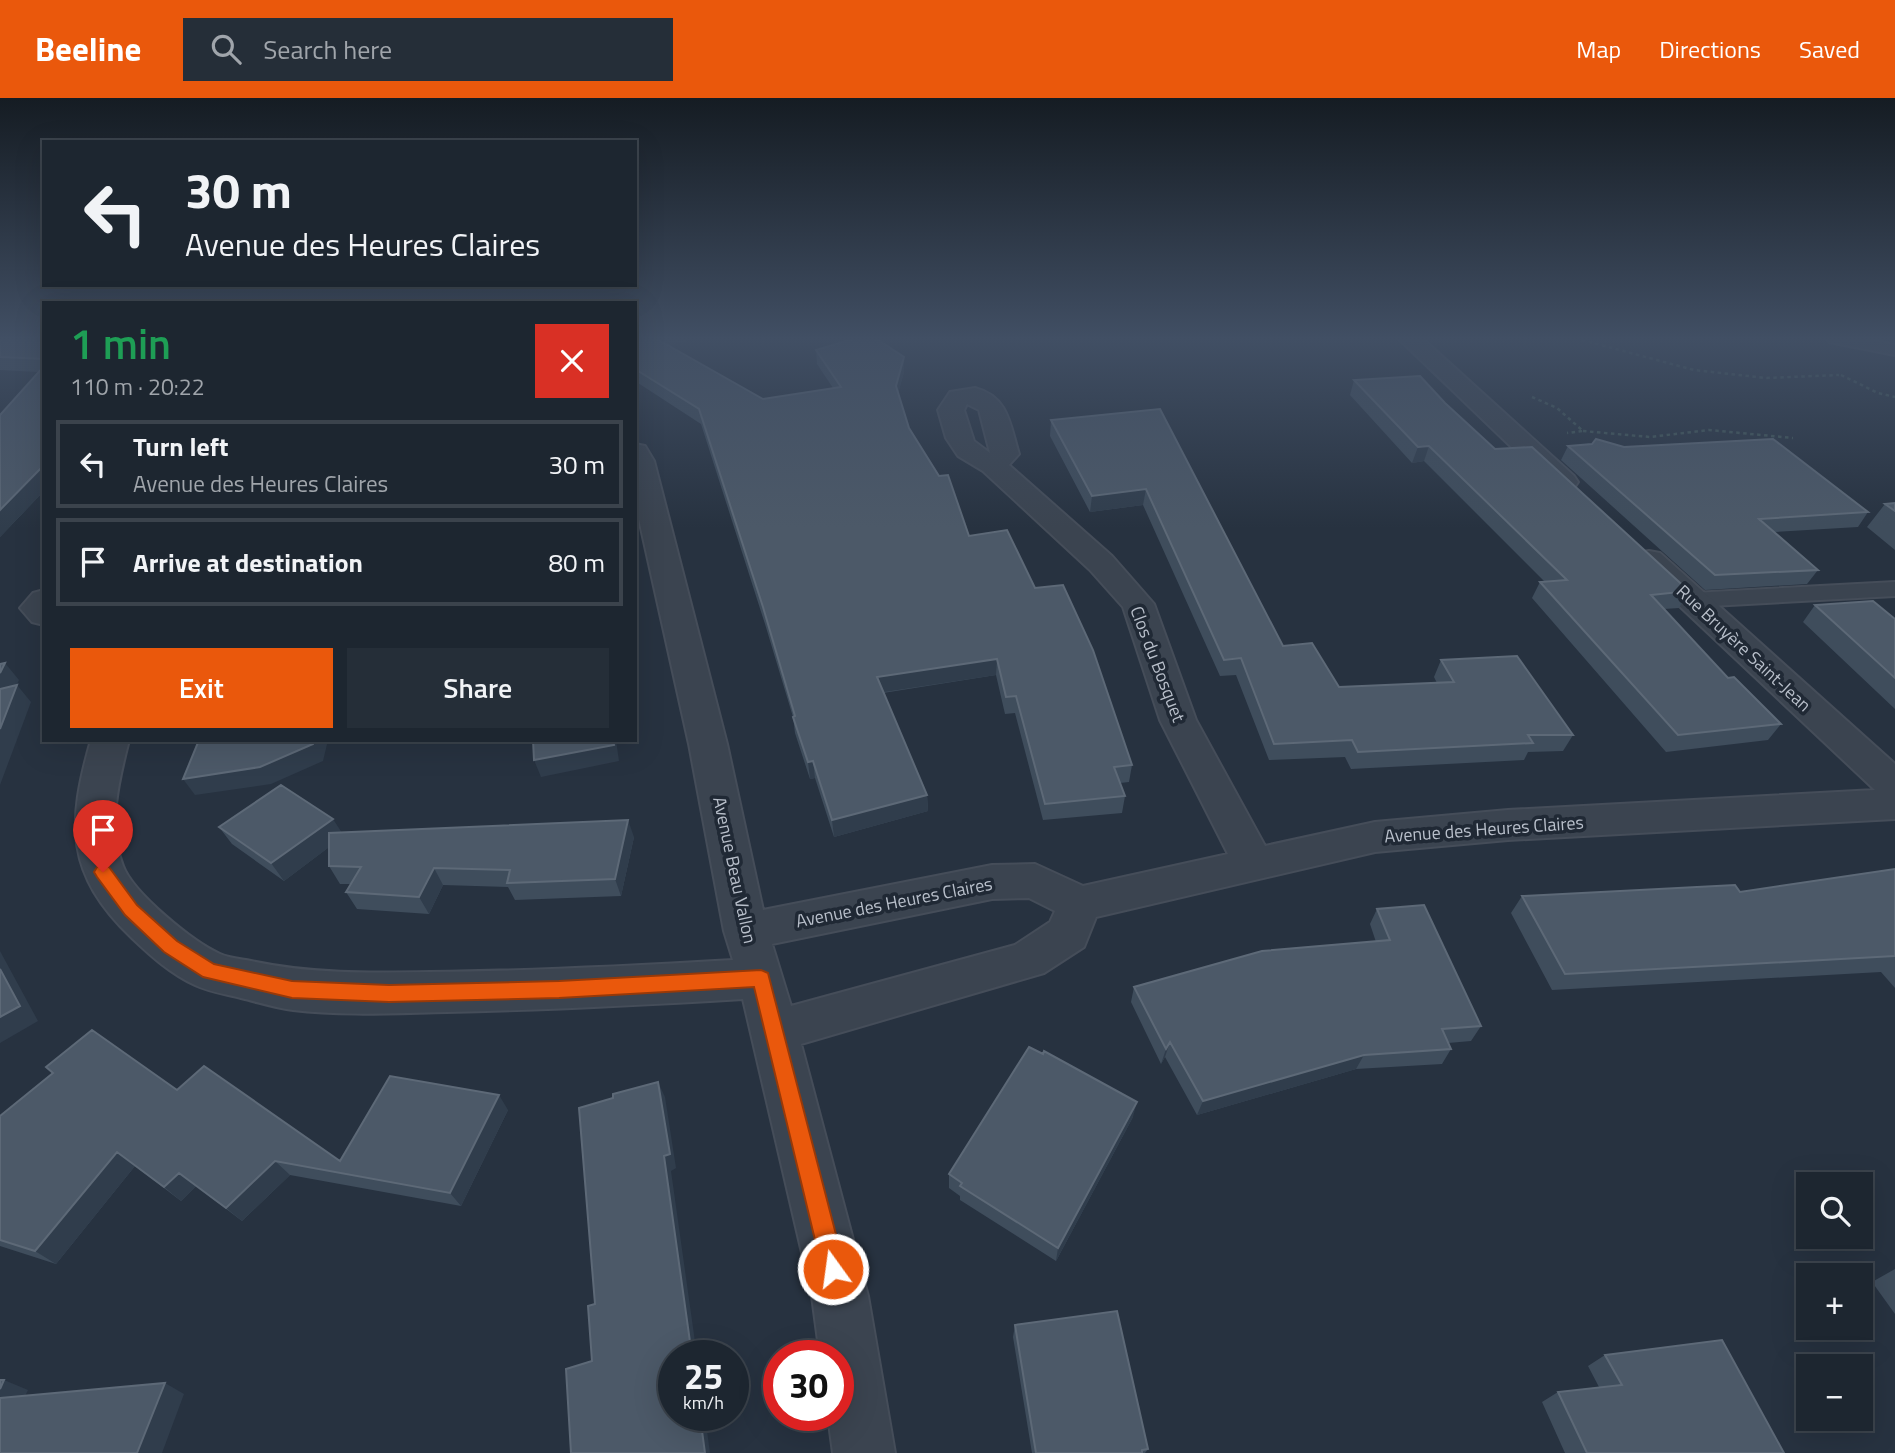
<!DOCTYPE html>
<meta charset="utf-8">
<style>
:root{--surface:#1d2630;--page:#252e38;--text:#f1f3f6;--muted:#a0a5ab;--line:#3b434c;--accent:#ea580c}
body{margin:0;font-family:"Titillium Web",sans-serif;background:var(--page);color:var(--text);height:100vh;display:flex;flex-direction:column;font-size:26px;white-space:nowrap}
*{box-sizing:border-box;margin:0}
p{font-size:23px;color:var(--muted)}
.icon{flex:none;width:38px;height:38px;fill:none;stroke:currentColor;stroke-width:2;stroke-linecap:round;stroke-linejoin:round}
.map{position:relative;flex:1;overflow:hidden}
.side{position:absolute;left:42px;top:203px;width:595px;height:441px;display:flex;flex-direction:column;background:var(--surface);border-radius:0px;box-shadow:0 7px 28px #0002,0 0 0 2px var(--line)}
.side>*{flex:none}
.hud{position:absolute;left:42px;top:42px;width:595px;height:147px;border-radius:0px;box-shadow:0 7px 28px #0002,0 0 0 2px var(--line);background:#1d2630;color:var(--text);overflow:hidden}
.controls{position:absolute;left:1796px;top:1074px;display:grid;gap:14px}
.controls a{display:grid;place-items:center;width:77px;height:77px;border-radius:0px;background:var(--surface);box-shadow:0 7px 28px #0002,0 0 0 2px var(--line);font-size:35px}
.speed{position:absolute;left:658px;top:1242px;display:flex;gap:14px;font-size:35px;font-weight:700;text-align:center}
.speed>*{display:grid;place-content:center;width:91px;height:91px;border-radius:50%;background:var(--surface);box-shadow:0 7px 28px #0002,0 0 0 2px var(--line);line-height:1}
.speed small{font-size:18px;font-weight:400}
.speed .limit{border:10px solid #d22;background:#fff;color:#111}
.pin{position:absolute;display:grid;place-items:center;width:60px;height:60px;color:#fff;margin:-72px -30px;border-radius:50% 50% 50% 0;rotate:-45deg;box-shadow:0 0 7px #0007}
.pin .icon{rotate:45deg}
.me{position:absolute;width:77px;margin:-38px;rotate:346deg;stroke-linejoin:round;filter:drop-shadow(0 0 5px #0008)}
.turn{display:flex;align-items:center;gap:24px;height:147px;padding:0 28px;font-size:32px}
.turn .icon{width:91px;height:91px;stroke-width:2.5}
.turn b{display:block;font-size:49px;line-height:60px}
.round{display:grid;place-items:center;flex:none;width:74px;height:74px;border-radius:0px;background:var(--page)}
.headline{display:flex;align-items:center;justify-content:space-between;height:119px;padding:0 28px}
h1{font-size:42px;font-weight:600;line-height:52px;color:#1e9e55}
.action{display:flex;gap:14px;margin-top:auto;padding:14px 28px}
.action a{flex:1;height:80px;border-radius:0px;background:var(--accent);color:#fff;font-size:28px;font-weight:600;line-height:80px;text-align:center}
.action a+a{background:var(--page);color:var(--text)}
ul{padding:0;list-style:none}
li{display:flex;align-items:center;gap:21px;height:88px;margin:0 14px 10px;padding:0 14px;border:4px solid var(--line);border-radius:0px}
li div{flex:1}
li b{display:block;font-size:26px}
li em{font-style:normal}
header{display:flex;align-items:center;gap:42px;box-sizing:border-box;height:98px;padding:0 35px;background:var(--accent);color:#fff}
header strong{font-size:33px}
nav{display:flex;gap:38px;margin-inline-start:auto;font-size:24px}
.search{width:490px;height:63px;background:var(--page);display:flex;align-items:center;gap:18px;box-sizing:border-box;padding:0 24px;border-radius:0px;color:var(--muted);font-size:26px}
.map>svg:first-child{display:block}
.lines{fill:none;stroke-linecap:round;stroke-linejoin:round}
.lane-casing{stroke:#454d59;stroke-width:4}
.street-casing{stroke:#454d59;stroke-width:4}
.path{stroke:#425859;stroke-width:2.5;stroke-dasharray:3.5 3.5;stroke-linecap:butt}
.lane{fill:#3b4450;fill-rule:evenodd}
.street{fill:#3b4450;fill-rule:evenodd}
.wall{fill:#3f4d5c}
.shaded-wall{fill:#303d4c}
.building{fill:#4c5968;stroke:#5d6977;stroke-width:2}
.route{fill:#ea580c;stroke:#983908;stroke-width:2}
.labels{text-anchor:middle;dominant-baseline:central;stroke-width:7;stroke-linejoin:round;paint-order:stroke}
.street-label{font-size:18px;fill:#b8bfca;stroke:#202935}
</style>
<header>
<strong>Beeline</strong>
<div class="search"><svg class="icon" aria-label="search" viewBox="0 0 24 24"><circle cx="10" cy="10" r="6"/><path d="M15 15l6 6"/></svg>Search here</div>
<nav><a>Map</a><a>Directions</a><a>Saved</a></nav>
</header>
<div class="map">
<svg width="1895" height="1355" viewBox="0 0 1895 1355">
<rect width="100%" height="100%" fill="#273240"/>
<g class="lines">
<defs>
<path id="lane" d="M1827,240H1860L1895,247V257L1829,244Z
M1895,484V498L1693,509L1685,507L1681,502L1685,497L1693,495Z"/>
<path id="street" d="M1398,240H1422L1574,378L1578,384L1574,390L1564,392L1554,390Z
M975,290C1009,299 1010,327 1019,356L1009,367L1112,458L1154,506L1196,622L1265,748L1375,724L1508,712L1875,692L1638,469L1634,462L1638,455L1649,453L1660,455L1895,666V721L1508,742L1375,754L1096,819L1084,849L1044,875L801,946L868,1198L895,1355H833L828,1318H838V1258H820L812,1198L743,901C644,907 546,912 447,914C396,915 343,918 293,912C276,910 258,904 241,900C226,896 210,894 195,887C171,876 151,858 132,840C65,776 67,726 91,642H129C119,681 107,728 123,768C133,795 193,844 220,856C229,860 241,861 251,863C310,876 370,875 430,874C531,873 632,868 733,862L724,833L689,646L635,403V346L645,348L654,363L727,646L763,812L992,767L1035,766L1083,788L1228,756L1160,622L1123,509L1090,472L983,373L958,358L946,340L938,312L950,294ZM967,306L979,312L990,355L974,343L964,312ZM1029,800L1055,813L1050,824L1015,847L791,908L772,846L992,801Z
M44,492V527L32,524L20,510L33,495Z"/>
</defs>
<use href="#lane" class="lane-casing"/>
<use href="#street" class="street-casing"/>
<path class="path" d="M1575,240L1694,272L1766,280L1839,277
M1841,277L1878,295L1895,299
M1532,299L1557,310L1583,333L1567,335
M1583,333L1650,339L1709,332L1793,340"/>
<use href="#lane" class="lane"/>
<use href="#street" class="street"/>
</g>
<path class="wall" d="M0,240H44V393L0,439V317L38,274L0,272Z
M635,240H699L668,247L763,301L833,290L817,266L816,252L904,274L898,295L909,330L969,438L1035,490L1132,667L1129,684L1120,685L1125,698L1122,715L1043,722L1015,615L1005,616L996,577L883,595L927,697L928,713L834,739L815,680L810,681L795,635L793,619L765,526L701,326L635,283Z
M1354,282L1445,305L1495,351L1689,493L1679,510L1664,511L1728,580L1781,626L1768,642L1666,654L1532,500L1540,484L1544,483L1424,363L1412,365L1350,297Z
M1160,311L1283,548L1339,589L1437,585L1434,579L1441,562L1573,637L1563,653L1528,654L1524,662L1351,671L1345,659L1269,662L1236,577L1220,578L1143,407L1090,414L1050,338L1051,322Z
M1568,348L1624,349L1868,414L1858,429L1774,434L1818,472L1807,486L1705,492L1561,362Z
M1895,405V452L1867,429L1885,406Z
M1815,507L1895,521V611L1803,524Z
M219,729L342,735L634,739L621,798L515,802L508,789L443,787L429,816L357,811L346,794L351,786H340L329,768V749L284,783L232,746Z
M1895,771V890L1881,874L1552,892L1511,815L1522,798L1740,794Z
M1377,811L1481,928L1471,943L1448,945L1451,951L1442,966L1356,971L1197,1017L1165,959L1161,966L1131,904L1134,889L1376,844L1370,826Z
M177,992L340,1063L508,1012L461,1108L290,1077L242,1123L196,1088L181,1103L135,1068L56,1166L0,1148V1018Z
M1133,1019L1056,1163L960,1102V1098L949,1090V1076Z
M1895,1171V1216L1872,1184Z
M1015,1227L1148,1351L1145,1355H1032L1013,1239Z
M1605,1257L1784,1355H1565L1542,1304L1558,1294L1599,1289L1588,1268Z"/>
<path class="shaded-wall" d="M650,240H699L653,251Z
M904,259V274L896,303V288Z
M1429,348L1424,363L1412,365L1418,349Z
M44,367V393L0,439V412Z
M1146,391L1143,407L1090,414L1092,398Z
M997,561L996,577L878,595L877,579Z
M5,565L19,582L6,609L0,602V575Z
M17,587L31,604L0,687V631Z
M314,642H328L323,663L271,686L195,697L183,681Z
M613,642H616L619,663L541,679L534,662Z
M813,663L815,680L810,681L808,664Z
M927,697L928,713L834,739L832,722Z
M333,721L344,738L284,783L271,765Z
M628,722L634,739L621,798L615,781Z
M434,770L443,787L429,816L419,799Z
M0,853L38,923L0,945Z
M1170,944L1165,959L1161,966L1166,951Z
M1364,957L1356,971L1197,1017L1203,1003Z
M658,984L665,999L676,1070L671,1073L697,1258H692L664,1058Z
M499,997L508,1012L461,1108L450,1095Z
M1137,1004L1133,1019L1056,1163L1058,1150Z
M117,1054L135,1068L56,1166L35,1153Z
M275,1063L290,1077L242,1123L226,1110Z
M179,1075L196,1088L181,1103L164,1089Z
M4,1282L28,1292L19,1310L0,1302V1291Z
M165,1285L184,1296L162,1355H137Z
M700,1318H705L710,1355H705Z"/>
<path class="building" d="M0,240H44V261L0,259Z
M635,240H655L763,301L841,289L816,252L856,240H875L904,259L896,288L909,330L939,378L948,377L969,438L1007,432L1035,490L1063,487L1093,552L1132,667L1114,669L1125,698L1045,706L1016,598L1006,599L997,561L877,579L927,697L832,722L813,663L808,664L793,619L795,618L763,509L699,311L635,271Z
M44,268V367L0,412V317Z
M1420,278L1445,305L1495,351L1532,349L1689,493L1651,497L1728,580L1734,579L1781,626L1678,637L1540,484L1567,482L1429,348L1418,349L1354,282Z
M1160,311L1283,548L1312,545L1339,589L1454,584L1441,562L1517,558L1573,637H1528L1533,645L1358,654L1352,642L1274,646L1241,560L1224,562L1146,391L1092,398L1051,322Z
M1596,341L1624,349L1773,341L1868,414L1759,421L1818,472L1715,477L1568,348L1592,346Z
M1895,405V413L1885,406Z
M1873,503L1895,521V580L1815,507Z
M5,565L0,575V566Z
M17,587L0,631V591Z
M199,642H314L313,646L260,669L183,681Z
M533,642H613L614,647L534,662Z
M281,687L333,721L271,765L219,729Z
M628,722L615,781L507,785L510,772L434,770L419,799L346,794L361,769L329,768V735Z
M1895,771V858L1565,876L1522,798L1735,787L1740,794Z
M1424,807L1481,928L1442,931L1451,951L1364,957L1203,1003L1170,944L1166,951L1134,889L1262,853L1390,842L1377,811Z
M0,871L20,908L0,919Z
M92,932L177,992L204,968L340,1063L390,978L499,997L450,1095L275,1063L226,1110L179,1075L164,1089L117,1054L35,1153L0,1142V1018L53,975L46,969Z
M1029,949L1043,956L1044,953L1137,1004L1058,1150L960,1088L962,1085L949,1076Z
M658,984L670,1056L664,1058L692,1258H674V1318H700L705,1355H571L566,1271L592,1263L588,1208L595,1206L579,1010L613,1000V996Z
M1117,1213L1148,1351L1142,1352V1355H1036L1015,1227Z
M1722,1242L1784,1355H1587L1558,1294L1622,1287L1605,1257Z
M0,1282H4L0,1291Z
M165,1285L137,1355H0V1300Z"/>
<linearGradient id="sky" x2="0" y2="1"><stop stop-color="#151c23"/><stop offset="0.56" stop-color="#414f64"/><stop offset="1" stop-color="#414f64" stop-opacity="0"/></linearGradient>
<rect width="1895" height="430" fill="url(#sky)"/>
<path class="route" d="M103,767L109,769L137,807L177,843L214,866L292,883L389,887L559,883L761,872L768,875L845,1171L842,1180L833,1183L825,1180L822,1171L754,889L559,900L389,904L292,900L203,879L164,854L125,817L97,779L94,774L97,769Z"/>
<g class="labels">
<g class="street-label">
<text transform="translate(1744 550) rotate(43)">Rue Bruyère Saint-Jean</text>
<text transform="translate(1158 566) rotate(69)">Clos du Bosquet</text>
<text transform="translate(1484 731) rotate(-4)">Avenue des Heures Claires</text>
<text transform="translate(735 772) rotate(78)">Avenue Beau Vallon</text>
<text transform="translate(894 804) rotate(-11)">Avenue des Heures Claires</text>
</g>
</g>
</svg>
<div class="controls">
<a><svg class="icon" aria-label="search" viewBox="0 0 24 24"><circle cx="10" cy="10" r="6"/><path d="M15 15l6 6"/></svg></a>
<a>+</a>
<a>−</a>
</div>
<div class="speed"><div>25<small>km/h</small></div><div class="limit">30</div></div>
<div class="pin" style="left:103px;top:774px;background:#d93025"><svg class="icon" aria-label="arrive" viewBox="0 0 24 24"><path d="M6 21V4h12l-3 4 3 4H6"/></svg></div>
<svg class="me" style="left:833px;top:1171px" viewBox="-20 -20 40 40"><circle r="17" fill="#ea580c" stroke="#fff" stroke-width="3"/><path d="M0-11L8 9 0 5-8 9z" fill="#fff"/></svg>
<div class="hud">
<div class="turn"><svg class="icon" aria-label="left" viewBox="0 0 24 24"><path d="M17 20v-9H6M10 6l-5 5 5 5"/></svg><div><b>30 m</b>Avenue des Heures Claires</div></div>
</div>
<section class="side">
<div class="headline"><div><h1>1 min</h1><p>110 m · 20:22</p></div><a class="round" style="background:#d93025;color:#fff"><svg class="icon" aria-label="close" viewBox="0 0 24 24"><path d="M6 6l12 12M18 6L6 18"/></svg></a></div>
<ul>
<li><svg class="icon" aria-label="left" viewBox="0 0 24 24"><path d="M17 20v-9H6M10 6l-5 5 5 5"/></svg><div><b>Turn left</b><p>Avenue des Heures Claires</p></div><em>30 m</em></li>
<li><svg class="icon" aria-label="arrive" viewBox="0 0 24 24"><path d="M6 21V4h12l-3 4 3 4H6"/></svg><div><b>Arrive at destination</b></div><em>80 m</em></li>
</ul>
<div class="action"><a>Exit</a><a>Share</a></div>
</section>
</div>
